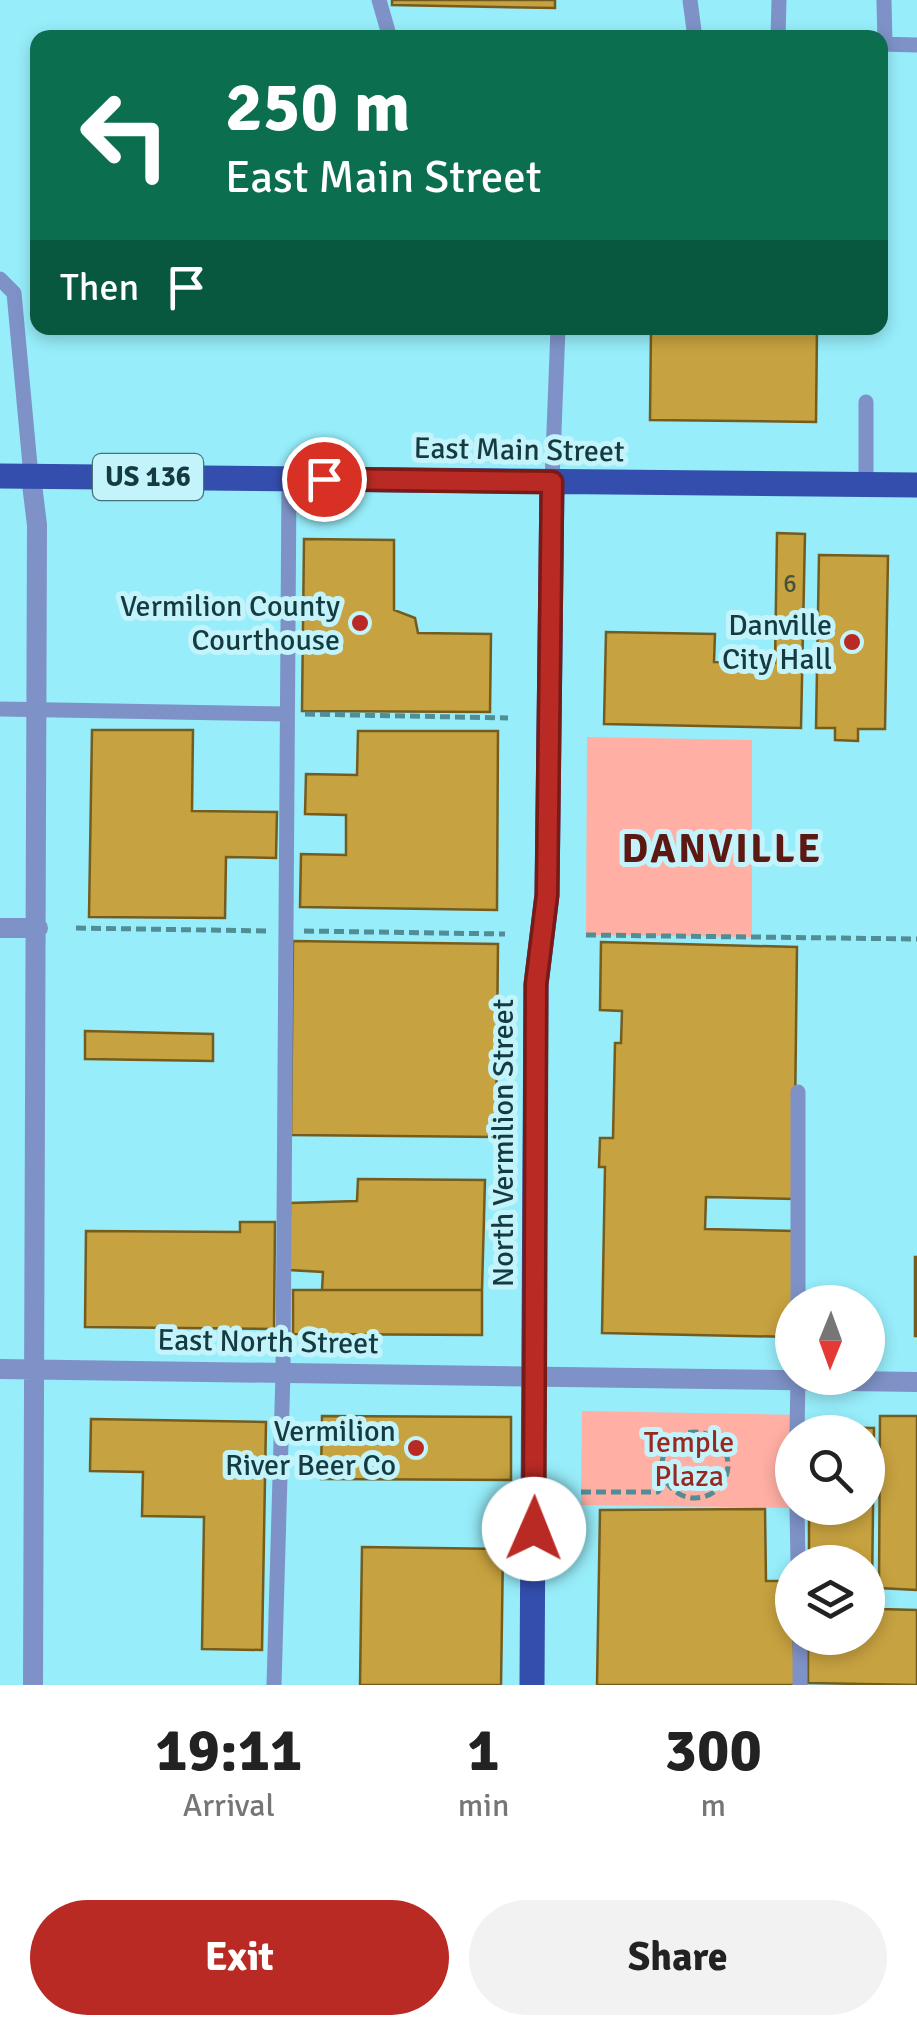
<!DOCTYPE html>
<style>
:root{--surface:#fff;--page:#f2f2f2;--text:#222;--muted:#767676;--accent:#b92a24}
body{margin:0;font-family:Signika,sans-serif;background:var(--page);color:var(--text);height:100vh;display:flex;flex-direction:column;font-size:38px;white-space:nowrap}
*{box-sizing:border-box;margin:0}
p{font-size:32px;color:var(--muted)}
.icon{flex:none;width:55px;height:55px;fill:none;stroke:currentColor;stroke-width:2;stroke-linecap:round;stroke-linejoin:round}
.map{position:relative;height:1685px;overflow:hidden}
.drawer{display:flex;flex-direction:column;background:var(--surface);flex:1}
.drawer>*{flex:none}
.top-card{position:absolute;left:30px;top:30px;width:858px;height:305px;border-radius:20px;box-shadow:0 5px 15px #0003;background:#0b6e4f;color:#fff;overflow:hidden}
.needle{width:65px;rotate:181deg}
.controls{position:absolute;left:775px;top:1285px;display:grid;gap:20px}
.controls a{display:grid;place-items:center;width:110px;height:110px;border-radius:50%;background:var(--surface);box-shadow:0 5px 15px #0003;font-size:50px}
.pin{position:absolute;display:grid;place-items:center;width:85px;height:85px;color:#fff;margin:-42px;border:5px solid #fff;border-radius:50%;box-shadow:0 2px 10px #0007}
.me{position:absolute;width:110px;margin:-55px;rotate:1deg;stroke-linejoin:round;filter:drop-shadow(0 0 8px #0008)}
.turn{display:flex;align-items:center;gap:35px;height:210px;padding:0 30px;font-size:45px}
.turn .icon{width:130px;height:130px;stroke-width:2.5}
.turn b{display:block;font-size:70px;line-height:85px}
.then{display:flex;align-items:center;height:95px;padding:0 30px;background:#0003;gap:20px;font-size:38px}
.eta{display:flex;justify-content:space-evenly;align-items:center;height:170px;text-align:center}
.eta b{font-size:60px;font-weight:800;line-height:70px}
.cta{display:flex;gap:20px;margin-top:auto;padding:20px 30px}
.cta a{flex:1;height:115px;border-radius:60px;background:var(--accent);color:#fff;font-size:40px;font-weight:800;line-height:115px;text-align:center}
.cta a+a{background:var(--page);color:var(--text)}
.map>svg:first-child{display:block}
.green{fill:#ffafa4}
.building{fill:#c7a240;stroke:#735c1e;stroke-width:2.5}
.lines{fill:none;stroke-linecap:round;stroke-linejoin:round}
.path{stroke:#518d95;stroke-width:5;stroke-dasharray:10 5;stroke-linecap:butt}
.service{stroke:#7e92c7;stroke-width:15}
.minor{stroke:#7e92c7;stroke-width:20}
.primary{stroke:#334ead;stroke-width:25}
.route-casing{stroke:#781b17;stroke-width:25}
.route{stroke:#b92a24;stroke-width:18}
.poi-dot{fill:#b92a24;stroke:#c3f4fc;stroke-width:4}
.labels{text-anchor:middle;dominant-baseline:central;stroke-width:10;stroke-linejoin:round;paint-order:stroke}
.number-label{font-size:25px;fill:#42543f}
.shield{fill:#c3f4fc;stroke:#497278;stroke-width:2.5}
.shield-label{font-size:28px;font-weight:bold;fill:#153a3f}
.street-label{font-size:30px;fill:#153a3f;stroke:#c3f4fc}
.poi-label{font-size:30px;fill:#153a3f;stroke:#c3f4fc;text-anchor:end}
.park-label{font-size:30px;fill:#9b2721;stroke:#c3f4fc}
.district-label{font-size:40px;font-weight:bold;letter-spacing:2.5px;fill:#5c1813;stroke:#c3f4fc}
</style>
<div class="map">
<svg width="917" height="1685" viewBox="0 0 917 1685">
<rect width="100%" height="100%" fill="#97edfa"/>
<path class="green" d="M587,737L752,740V937L586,935Z
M582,1411L798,1415L792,1432V1508H797L581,1505Z"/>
<path class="building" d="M392,0H555V8L392,5Z
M651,328H817L816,422L650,420Z
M777,533L805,534L801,728L604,724L606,632L715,634L714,662L775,663Z
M304,539L394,540V610L415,618L418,633L491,634L490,712L302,711Z
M819,555L888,556L885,729H858V741L835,740V728H816Z
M92,730H193L192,811L277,812L276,858L226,857L225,918L89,917Z
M358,731H498L497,910L300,907L301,854L346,855V815L305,814L306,774L357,775Z
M293,941L498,944L496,1137L291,1135Z
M601,942L797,947L794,1199L706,1197L705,1229L795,1231L792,1337L602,1333L605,1167H599L600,1138H613L615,1043H621L622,1011L600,1010Z
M85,1031L213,1034V1061L85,1059Z
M358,1179L485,1180L482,1290H322L323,1272L289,1270L290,1203L357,1201Z
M240,1222H275L274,1329L85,1327L86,1231L240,1232Z
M915,1257H917V1336H915Z
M293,1290H482V1335L293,1334Z
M322,1416L511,1417V1480L321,1479Z
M880,1416H917V1590L879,1588Z
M91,1419L266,1422L262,1650L202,1649L204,1517L142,1516L143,1472L90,1471Z
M810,1427L874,1428L872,1591L880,1609L917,1610V1685L808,1683V1638H868V1562H809V1508H868V1432H810Z
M765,1509L766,1581H792L795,1685H597L600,1510Z
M362,1547L503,1549L501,1685H360Z"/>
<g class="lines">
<path class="path" d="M305,714L508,718
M76,928L268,931
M304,931L505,934
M586,935L917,939
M662 1465a33 33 0 1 1 66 0a33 33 0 1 1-66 0Z
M581,1492H658L666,1482"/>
<path class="service" d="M379,0L390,38
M690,0L695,38
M884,0L885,44
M778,38L779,0
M880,44L917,45
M0,279L14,293L31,476
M552,482L558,328
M866,485V402
M0,709L287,714
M798,1302V1092
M797,1432L798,1378
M797,1508L798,1562
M800,1638V1685
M274,1685L283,1373L289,479"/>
<path class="minor" d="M31,476L37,525L33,1685
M0,928H38
M0,1369L917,1382"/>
<path class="primary" d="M0,476L917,485
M532,1685L536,985L547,895L552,482"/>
</g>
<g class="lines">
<defs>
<path id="route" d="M324,479L552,482L547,895L536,984L534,1529"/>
</defs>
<use href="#route" class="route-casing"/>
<use href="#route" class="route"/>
</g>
<g class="poi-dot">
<circle cx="360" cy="623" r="10"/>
<circle cx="852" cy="642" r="10"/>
<circle cx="416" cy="1448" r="10"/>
</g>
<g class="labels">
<g class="number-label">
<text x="790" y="583">6</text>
</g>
<rect class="shield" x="93" y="454" width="110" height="46" rx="8"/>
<g class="shield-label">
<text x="148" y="477">US 136</text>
</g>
<g class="street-label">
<text transform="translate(519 450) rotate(1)">East Main Street</text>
<text transform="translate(503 1143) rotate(-90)">North Vermilion Street</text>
<text transform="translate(268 1342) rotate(1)">East North Street</text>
</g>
<g class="poi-label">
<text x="340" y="606">Vermilion County<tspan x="340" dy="34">Courthouse</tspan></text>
<text x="832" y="625">Danville<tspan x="832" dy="34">City Hall</tspan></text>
<text x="396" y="1431">Vermilion<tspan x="396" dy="34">River Beer Co</tspan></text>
</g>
<g class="park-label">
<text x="689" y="1442">Temple<tspan x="689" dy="34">Plaza</tspan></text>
</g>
<g class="district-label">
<text x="722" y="849">DANVILLE</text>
</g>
</g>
</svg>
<div class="controls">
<a><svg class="needle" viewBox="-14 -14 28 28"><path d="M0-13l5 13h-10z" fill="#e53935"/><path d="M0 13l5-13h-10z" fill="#767676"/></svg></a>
<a><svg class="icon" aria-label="search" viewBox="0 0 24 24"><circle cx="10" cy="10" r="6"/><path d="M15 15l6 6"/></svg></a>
<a><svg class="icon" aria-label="layers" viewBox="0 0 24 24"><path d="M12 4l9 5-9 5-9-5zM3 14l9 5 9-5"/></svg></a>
</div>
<div class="pin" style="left:324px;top:479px;background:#d93025"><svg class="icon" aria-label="arrive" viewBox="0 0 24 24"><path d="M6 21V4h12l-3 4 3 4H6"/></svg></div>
<svg class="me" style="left:534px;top:1529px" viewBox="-20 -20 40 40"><circle r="19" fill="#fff"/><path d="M0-13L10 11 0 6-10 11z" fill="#b92a24"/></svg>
<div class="top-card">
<div class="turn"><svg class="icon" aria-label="left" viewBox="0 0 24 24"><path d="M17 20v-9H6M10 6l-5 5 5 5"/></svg><div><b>250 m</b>East Main Street</div></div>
<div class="then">Then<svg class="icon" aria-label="arrive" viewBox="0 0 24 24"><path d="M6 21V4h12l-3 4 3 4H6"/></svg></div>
</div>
</div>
<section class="drawer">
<div class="eta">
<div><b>19:11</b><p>Arrival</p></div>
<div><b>1</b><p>min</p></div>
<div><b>300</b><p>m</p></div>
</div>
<div class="cta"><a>Exit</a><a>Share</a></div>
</section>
